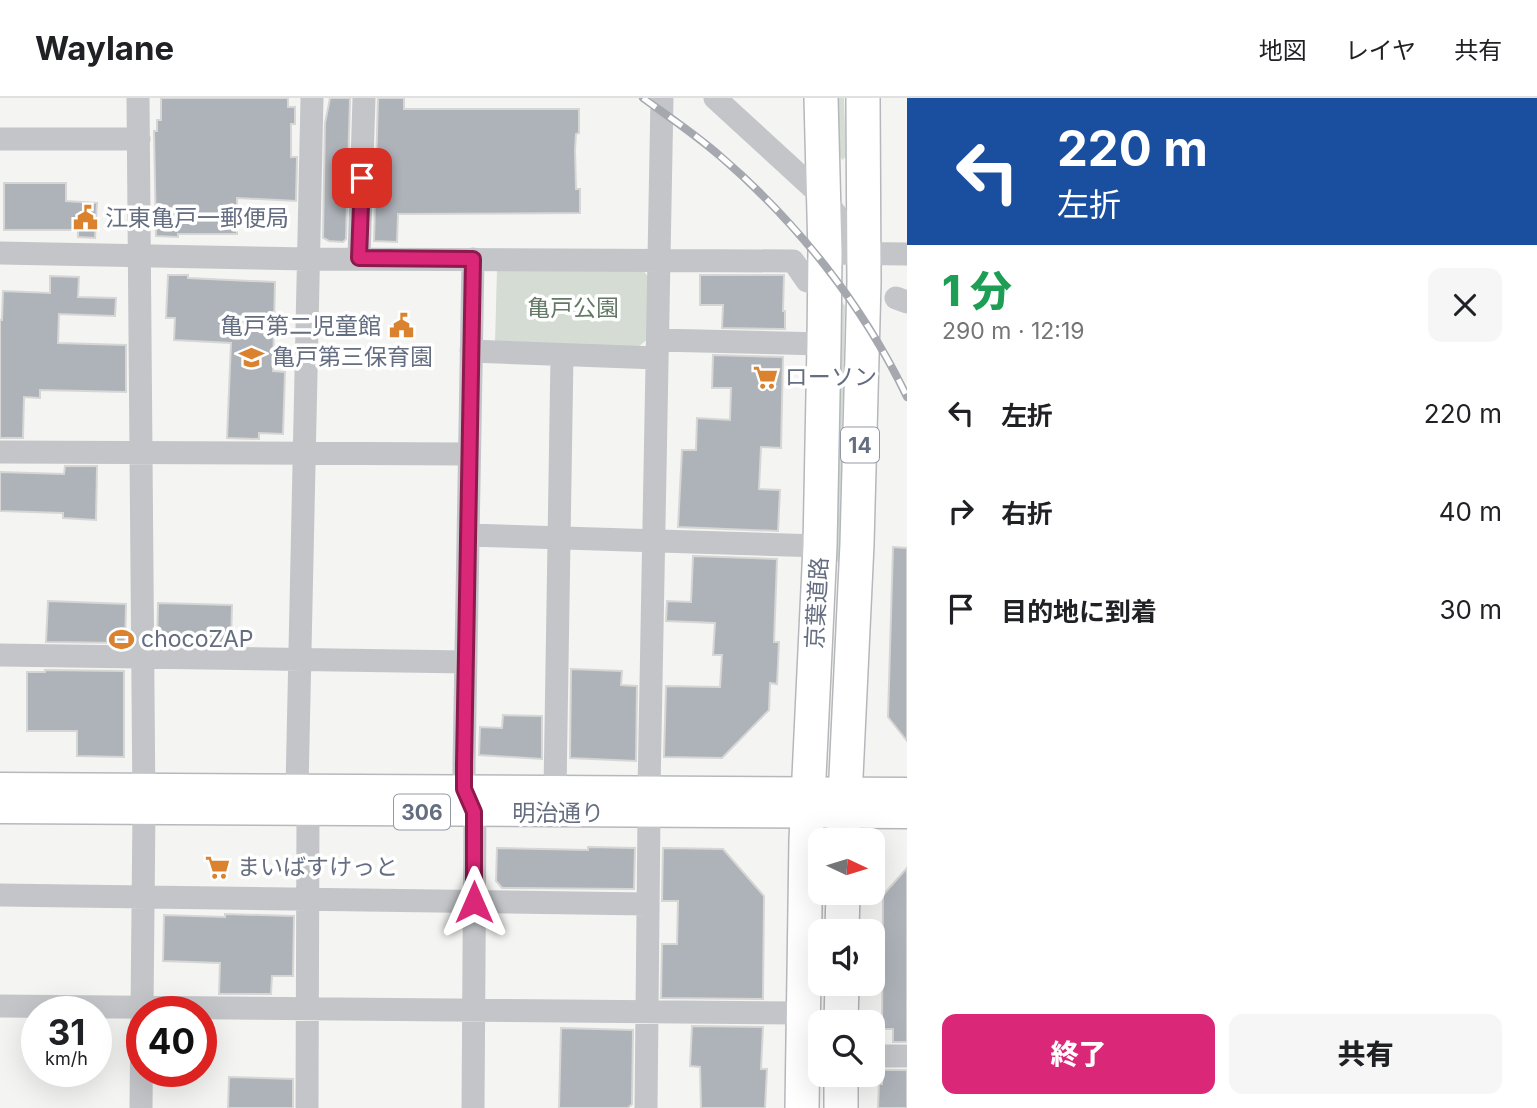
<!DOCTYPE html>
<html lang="ja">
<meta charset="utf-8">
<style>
:root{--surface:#fff;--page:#f6f6f6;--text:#202124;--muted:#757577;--line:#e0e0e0;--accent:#db2777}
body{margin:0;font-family:Inter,"Noto Sans JP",sans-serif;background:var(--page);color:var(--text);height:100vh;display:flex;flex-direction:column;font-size:26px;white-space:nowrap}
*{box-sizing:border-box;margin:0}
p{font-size:23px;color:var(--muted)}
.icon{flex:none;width:38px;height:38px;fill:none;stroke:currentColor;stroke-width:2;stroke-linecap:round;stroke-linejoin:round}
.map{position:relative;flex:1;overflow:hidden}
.panel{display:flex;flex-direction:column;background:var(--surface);width:630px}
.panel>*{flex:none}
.hud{background:#1a4fa0;color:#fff;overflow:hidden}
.needle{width:46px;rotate:94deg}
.controls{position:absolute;left:808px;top:730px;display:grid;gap:14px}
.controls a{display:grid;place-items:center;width:77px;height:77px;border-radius:14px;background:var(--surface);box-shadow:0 7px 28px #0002;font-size:35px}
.speed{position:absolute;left:21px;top:898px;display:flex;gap:14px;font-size:35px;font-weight:700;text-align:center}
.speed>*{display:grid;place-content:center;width:91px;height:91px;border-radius:50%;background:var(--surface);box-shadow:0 7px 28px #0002;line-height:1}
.speed small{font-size:18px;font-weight:400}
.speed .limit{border:10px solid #d22;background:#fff;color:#111}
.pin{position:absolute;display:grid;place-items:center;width:60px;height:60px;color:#fff;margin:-30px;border-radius:14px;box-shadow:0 4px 10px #0006}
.me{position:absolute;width:77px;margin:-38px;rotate:0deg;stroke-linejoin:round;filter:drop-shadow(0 0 5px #0008)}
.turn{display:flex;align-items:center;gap:24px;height:147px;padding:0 35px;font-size:32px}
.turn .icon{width:91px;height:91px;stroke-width:2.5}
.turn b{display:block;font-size:49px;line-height:60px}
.round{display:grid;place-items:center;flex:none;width:74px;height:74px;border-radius:14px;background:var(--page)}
.headline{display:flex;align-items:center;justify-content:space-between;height:119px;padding:0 35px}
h1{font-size:42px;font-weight:800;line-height:52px;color:#1e9e55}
.button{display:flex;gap:14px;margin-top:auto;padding:14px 35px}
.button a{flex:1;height:80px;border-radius:14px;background:var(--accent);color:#fff;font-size:28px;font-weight:800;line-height:80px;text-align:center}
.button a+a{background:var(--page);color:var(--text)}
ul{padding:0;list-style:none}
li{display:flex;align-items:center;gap:21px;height:98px;padding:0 35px}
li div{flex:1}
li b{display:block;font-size:26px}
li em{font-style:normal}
header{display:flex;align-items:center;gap:42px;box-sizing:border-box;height:98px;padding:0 35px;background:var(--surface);border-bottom:2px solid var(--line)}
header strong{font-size:33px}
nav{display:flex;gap:38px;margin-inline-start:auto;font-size:24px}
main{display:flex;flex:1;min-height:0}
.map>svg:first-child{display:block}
.green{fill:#d4dcd3}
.building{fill:#aeb2b9;stroke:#d6d6d4;stroke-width:2}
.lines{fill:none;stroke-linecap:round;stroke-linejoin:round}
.major-casing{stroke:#b6b8bc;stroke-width:31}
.highway-casing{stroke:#b5b7bb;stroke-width:36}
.minor{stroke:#c3c5c9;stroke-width:23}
.major{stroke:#fff;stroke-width:28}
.highway{stroke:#fff;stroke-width:33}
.rail-casing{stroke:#a5a8af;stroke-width:8}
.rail{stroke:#fff;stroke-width:5;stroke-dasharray:16;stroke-linecap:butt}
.route-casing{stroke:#8e194d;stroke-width:18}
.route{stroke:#db2777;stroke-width:12}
.labels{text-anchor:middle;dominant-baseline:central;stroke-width:7;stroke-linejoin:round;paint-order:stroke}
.shield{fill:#fff;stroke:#939aa7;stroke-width:2}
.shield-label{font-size:21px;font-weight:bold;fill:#656e81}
.poi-label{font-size:23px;fill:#656e81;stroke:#fff;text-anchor:start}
.park-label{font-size:23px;fill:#647965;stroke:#fff}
.street-label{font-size:23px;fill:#656e81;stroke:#fff}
</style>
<header>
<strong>Waylane</strong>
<nav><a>地図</a><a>レイヤ</a><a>共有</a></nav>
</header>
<main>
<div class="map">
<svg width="907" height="1010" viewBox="0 0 907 1010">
<rect width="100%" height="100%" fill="#f4f5f2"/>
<path class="green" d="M838,0H844L846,59L842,62L840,58Z
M497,171L643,172L651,183L649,240L638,249L495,245Z
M839,200L845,208L839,464L833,463Z"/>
<path class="building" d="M161,0H288V9H295V26H291V59H297L296,103L237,100V136H178V139L156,138L154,33H157V22H161Z
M330,0H350L346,141L343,144L329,143L323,140L325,25Z
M378,0H404V11H579V35L576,36L575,52L576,91H580V115L398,116L397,144L374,143Z
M4,85H66V103L97,105L95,140L78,139V132H4Z
M168,177H188V180L275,184L273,273L285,274L283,336L259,335V341L227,340L231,245L174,242L175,220H166Z
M700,177H784L783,213H785V231L722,230L723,207H700Z
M50,178L79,179L78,199L116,200L115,218L59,216L58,245L126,247V294L40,292V300L24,299L23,340H0V222H2L3,193L50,195Z
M713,257L783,259L781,350L761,349L759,391L780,392L778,433L678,429L682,352H696L697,320L730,322L731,290H712Z
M65,368H97L96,422L63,420V415L0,413V374L64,376Z
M893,449L907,450V643L888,619Z
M693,458L777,461L774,544H779L777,586L770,585L769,612L722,660L664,659L666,588L720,589L722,557H713L715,525L666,523L667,503L691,504Z
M48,503L126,506L125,545L46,544Z
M158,505L232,507L231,546L157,545Z
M571,571L622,573L621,587L637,588L636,663L570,660Z
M45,572L124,573V659L77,658V633H27V574H45Z
M503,617L542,618V661L479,657L480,629L502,630Z
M588,749L635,750L634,791L502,790L496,783L497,750L588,752Z
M663,750L723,751L764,798L763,901L661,900L662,846H677L678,803H662Z
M907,770V944H893V931H882L883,797Z
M225,816L294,818L293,878H272L271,896H219L220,865L163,863L164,817L225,819Z
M692,928L763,929L761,971H767L765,1010H701L700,969L690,968Z
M561,930L633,932L632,1006L628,1010H559Z
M883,972H907V1010H878L879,986H882Z
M229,979L293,981V1010H228Z"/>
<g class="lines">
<defs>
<path id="major" d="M0,689L907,694
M0,711L907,716"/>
<path id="highway" d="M843,742L857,446L864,184L863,0
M842,833L843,794
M841,924L842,886
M841,976V1010
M802,1010L806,742L820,448L824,246L825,155L821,0"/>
</defs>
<use href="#major" class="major-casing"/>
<use href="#highway" class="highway-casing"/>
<path class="minor" d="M138,0L144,712L141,1010
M715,0L824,100L865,156
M0,41H139
M0,155L308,161L793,163L807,183L825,155L907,156
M359,160L364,0
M473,161L464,667V691L475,714L473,1010
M896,200L907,204
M658,242L824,246
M471,253L657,260
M0,354L469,356
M468,437L820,448
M0,557L466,564
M297,690L312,0
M555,692L562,257
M649,692L662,0
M0,797L648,806
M0,908L804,915
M873,958H907
M307,1010L308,713
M646,1010L649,716"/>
<use href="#major" class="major"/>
<use href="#highway" class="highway"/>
<defs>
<path id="rail" d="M643,0C669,19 696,37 720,58C797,124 863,207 907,299"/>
</defs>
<use href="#rail" class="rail-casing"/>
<use href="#rail" class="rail"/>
</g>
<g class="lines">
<defs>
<path id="route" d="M362,80L359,160L473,161L464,667V691L474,714V804"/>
</defs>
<use href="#route" class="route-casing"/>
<use href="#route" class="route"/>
</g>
<defs>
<symbol id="civic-bare" viewBox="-9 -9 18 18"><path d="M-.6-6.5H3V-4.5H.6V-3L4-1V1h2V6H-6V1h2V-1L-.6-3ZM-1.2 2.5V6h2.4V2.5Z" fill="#da822d" stroke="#fff" stroke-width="2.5" paint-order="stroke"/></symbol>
<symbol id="school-bare" viewBox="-9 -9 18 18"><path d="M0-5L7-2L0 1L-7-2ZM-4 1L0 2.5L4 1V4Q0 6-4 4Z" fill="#da822d" stroke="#fff" stroke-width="2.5" paint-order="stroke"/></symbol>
<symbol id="supermarket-bare" viewBox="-9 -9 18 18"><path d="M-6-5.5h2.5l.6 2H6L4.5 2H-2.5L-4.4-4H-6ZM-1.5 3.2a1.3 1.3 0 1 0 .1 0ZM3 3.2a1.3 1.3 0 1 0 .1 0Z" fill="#da822d" stroke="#fff" stroke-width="2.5" paint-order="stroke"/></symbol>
<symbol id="stadium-bare" viewBox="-9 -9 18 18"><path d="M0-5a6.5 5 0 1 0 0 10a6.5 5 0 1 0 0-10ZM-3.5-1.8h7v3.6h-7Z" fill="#da822d" stroke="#fff" stroke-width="2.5" paint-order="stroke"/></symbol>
</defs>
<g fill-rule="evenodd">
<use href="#civic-bare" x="68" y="102" width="35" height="35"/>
<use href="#civic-bare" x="384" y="210" width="35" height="35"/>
<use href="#school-bare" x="234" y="242" width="35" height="35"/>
<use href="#supermarket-bare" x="748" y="262" width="35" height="35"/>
<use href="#stadium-bare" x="104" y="524" width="35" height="35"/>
<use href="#supermarket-bare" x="200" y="752" width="35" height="35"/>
</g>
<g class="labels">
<g class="shield">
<rect x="841" y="329.5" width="38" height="35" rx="5"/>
<rect x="394" y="696.5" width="56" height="35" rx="5"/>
</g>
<g class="shield-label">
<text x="860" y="347">14</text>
<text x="422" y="714">306</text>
</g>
<g class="poi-label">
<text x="105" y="120">江東亀戸一郵便局</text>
<text x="381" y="228" text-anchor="end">亀戸第二児童館</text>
<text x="272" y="259">亀戸第三保育園</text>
<text x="785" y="279">ローソン</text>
<text x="141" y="541">chocoZAP</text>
<text x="237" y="769">まいばすけっと</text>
</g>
<g class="park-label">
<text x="573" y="210">亀戸公園</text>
</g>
<g class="street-label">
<text transform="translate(817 505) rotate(-87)">京葉道路</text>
<text x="558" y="715">明治通り</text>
</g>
</g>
</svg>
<div class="controls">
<a><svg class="needle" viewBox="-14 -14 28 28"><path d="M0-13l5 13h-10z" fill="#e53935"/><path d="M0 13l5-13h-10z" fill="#757577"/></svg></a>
<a><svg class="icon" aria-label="sound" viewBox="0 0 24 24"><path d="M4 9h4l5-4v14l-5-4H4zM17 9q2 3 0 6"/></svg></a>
<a><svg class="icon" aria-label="search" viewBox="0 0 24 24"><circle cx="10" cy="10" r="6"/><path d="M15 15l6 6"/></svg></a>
</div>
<div class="speed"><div>31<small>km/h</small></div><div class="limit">40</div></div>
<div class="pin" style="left:362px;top:80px;background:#d93025"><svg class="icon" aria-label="arrive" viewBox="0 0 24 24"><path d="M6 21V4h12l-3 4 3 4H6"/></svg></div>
<svg class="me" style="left:474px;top:804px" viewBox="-20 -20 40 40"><path d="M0-17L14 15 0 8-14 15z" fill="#db2777" stroke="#fff" stroke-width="4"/></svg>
</div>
<section class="panel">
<div class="hud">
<div class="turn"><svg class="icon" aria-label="left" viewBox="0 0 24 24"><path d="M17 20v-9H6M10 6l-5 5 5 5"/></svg><div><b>220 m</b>左折</div></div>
</div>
<div class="headline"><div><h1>1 分</h1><p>290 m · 12:19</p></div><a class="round"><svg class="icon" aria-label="close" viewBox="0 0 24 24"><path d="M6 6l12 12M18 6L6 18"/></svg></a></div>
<ul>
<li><svg class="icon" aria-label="left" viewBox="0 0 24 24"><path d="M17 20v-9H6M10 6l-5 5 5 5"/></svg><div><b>左折</b></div><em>220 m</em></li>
<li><svg class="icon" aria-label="right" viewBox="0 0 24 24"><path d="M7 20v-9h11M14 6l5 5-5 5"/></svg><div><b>右折</b></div><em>40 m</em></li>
<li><svg class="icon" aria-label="arrive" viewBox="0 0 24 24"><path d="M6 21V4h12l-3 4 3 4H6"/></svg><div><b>目的地に到着</b></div><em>30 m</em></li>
</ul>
<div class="button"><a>終了</a><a>共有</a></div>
</section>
</main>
